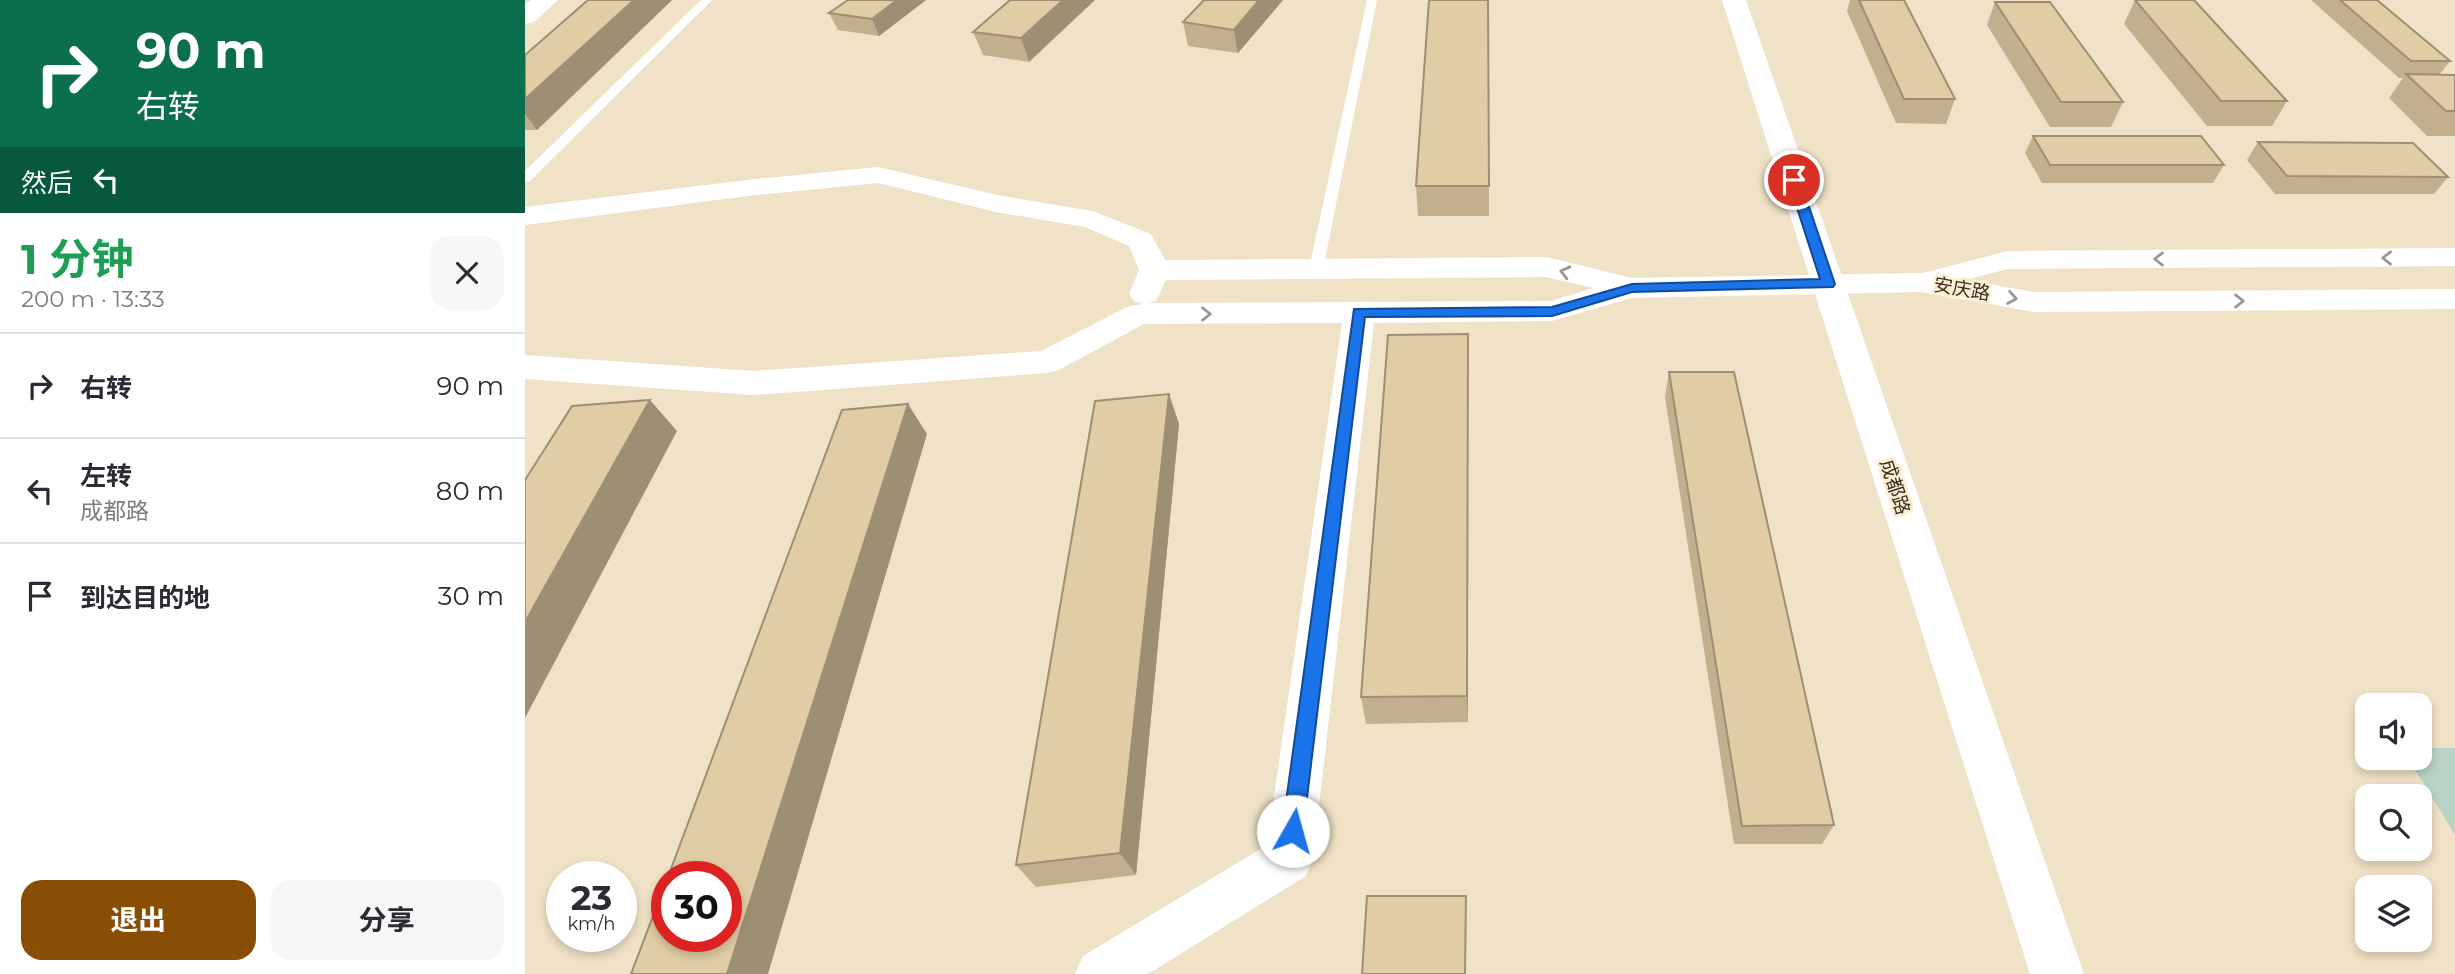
<!DOCTYPE html>
<html lang="zh">
<meta charset="utf-8">
<style>
:root{--surface:#fff;--page:#f7f7f7;--text:#2b2b33;--muted:#7c7c81;--line:#e1e1e2;--accent:#884e05}
body{margin:0;font-family:Montserrat,"Noto Sans SC",sans-serif;background:var(--page);color:var(--text);height:100vh;display:flex;flex-direction:column;font-size:26px;white-space:nowrap}
*{box-sizing:border-box;margin:0}
p{font-size:23px;color:var(--muted)}
.icon{flex:none;width:38px;height:38px;fill:none;stroke:currentColor;stroke-width:2;stroke-linecap:round;stroke-linejoin:round}
.map{position:relative;flex:1;overflow:hidden}
.drawer{display:flex;flex-direction:column;background:var(--surface);width:525px}
.drawer>*{flex:none}
.guide{background:#0b6e4f;color:#fff;overflow:hidden}
.fabs{position:absolute;left:1830px;top:693px;display:grid;gap:14px}
.fabs a{display:grid;place-items:center;width:77px;height:77px;border-radius:14px;background:var(--surface);box-shadow:0 4px 10px #0003;font-size:35px}
.speed{position:absolute;left:21px;top:861px;display:flex;gap:14px;font-size:35px;font-weight:700;text-align:center}
.speed>*{display:grid;place-content:center;width:91px;height:91px;border-radius:50%;background:var(--surface);box-shadow:0 4px 10px #0003;line-height:1}
.speed small{font-size:18px;font-weight:400}
.speed .limit{border:10px solid #d22;background:#fff;color:#111}
.pin{position:absolute;display:grid;place-items:center;width:60px;height:60px;color:#fff;margin:-30px;border:4px solid #fff;border-radius:50%;box-shadow:0 2px 7px #0007}
.me{position:absolute;width:77px;margin:-38px;rotate:7deg;stroke-linejoin:round;filter:drop-shadow(0 0 5px #0008)}
.turn{display:flex;align-items:center;gap:24px;height:147px;padding:0 21px;font-size:32px}
.turn .icon{width:91px;height:91px;stroke-width:2.5}
.turn b{display:block;font-size:49px;line-height:60px}
.then{display:flex;align-items:center;height:66px;padding:0 21px;background:#0003;gap:14px;font-size:26px}
.round{display:grid;place-items:center;flex:none;width:74px;height:74px;border-radius:21px;background:var(--page)}
.headline{display:flex;align-items:center;justify-content:space-between;height:119px;padding:0 21px}
h1{font-size:42px;font-weight:700;line-height:52px;color:#1e9e55}
.cta{display:flex;gap:14px;margin-top:auto;padding:14px 21px}
.cta a{flex:1;height:80px;border-radius:21px;background:var(--accent);color:#fff;font-size:28px;font-weight:700;line-height:80px;text-align:center}
.cta a+a{background:var(--page);color:var(--text)}
ul{padding:0;list-style:none}
li{display:flex;align-items:center;gap:21px;height:105px;padding:0 21px;border-top:2px solid var(--line)}
li div{flex:1}
li b{display:block;font-size:26px}
li em{font-style:normal}
main{display:flex;flex:1;min-height:0}
.map>svg:first-child{display:block}
.green{fill:#b9d4c4}
.lines{fill:none;stroke-linecap:round;stroke-linejoin:round}
.service{fill:#fff;fill-rule:evenodd}
.minor{fill:#fff;fill-rule:evenodd}
.tertiary{fill:#fff;fill-rule:evenodd}
.wall{fill:#c1af8e}
.shaded-wall{fill:#9d8f74}
.building{fill:#e0cca5;stroke:#9d8f74;stroke-width:2}
.oneway{stroke:#9a9792}
.route{fill:#1a73e8;stroke:#114b97;stroke-width:2}
.labels{text-anchor:middle;dominant-baseline:central;stroke-width:6;stroke-linejoin:round;paint-order:stroke}
.street-label{font-size:19px;fill:#342f24;stroke:#feefd3}
</style>
<main>
<section class="drawer">
<div class="guide">
<div class="turn"><svg class="icon" aria-label="right" viewBox="0 0 24 24"><path d="M7 20v-9h11M14 6l5 5-5 5"/></svg><div><b>90 m</b>右转</div></div>
<div class="then">然后<svg class="icon" aria-label="left" viewBox="0 0 24 24"><path d="M17 20v-9H6M10 6l-5 5 5 5"/></svg></div>
</div>
<div class="headline"><div><h1>1 分钟</h1><p>200 m · 13:33</p></div><a class="round"><svg class="icon" aria-label="close" viewBox="0 0 24 24"><path d="M6 6l12 12M18 6L6 18"/></svg></a></div>
<ul>
<li><svg class="icon" aria-label="right" viewBox="0 0 24 24"><path d="M7 20v-9h11M14 6l5 5-5 5"/></svg><div><b>右转</b></div><em>90 m</em></li>
<li><svg class="icon" aria-label="left" viewBox="0 0 24 24"><path d="M17 20v-9H6M10 6l-5 5 5 5"/></svg><div><b>左转</b><p>成都路</p></div><em>80 m</em></li>
<li><svg class="icon" aria-label="arrive" viewBox="0 0 24 24"><path d="M6 21V4h12l-3 4 3 4H6"/></svg><div><b>到达目的地</b></div><em>30 m</em></li>
</ul>
<div class="cta"><a>退出</a><a>分享</a></div>
</section>
<div class="map">
<svg width="1930" height="974" viewBox="0 0 1930 974">
<rect width="100%" height="100%" fill="#f0e2c6"/>
<path class="green" d="M1895,748H1930V835L1883,758H1895Z"/>
<g class="lines">
<path class="service" d="M176,0H187L5,181L0,182V171Z
M842,0H852L798,269L791,274L784,269Z"/>
<path class="minor" d="M353,167L472,195L567,211L626,234L640,260L1021,257L1107,278L1398,273L1483,251L1930,248V266L1483,269L1441,280L1509,292L1930,289V309L1509,312L1396,292L1107,298L1027,321L849,323L788,859L781,876L623,974H550L558,956L742,845L817,323L619,324L534,370L522,373L229,395L0,379V355L229,371L516,351L602,307L618,304L609,301L604,294L614,270L604,246L560,227L471,212L353,183L222,196L0,225V207L222,180ZM1021,277L1069,288L1026,301L622,303L631,301L641,280Z"/>
<path class="tertiary" d="M6,0H33L9,22L0,24V5Z
M1197,0H1221L1559,974H1505Z"/>
</g>
<path class="wall" d="M63,0H147L12,130H0V55Z
M401,0L354,36L313,30L304,13Z
M485,0L504,62L458,55L448,32Z
M679,0H758L713,53L663,46L658,22Z
M963,0L964,216H893L891,186Z
M1325,0H1379L1430,99L1421,124L1371,123L1322,11Z
M1610,0L1762,101L1747,126H1682L1599,24Z
M1786,0H1852L1925,61L1915,74L1930,75V136H1902L1864,98L1878,78H1874Z
M1470,2L1598,102L1586,127H1525L1462,25Z
M1508,136L1699,165L1688,183H1517L1500,153Z
M1733,142L1923,177L1909,194H1750L1722,160Z
M943,334V722L841,724L836,697Z
M1144,372L1309,825L1297,844H1209L1140,397Z
M644,394L654,424L611,875L511,887L491,865Z"/>
<path class="shaded-wall" d="M109,0H147L12,130L0,114V99Z
M372,0H401L354,36L347,19Z
M538,0H570L504,62L496,38Z
M734,0H758L713,53L709,30Z
M943,334V722L942,696Z
M644,394L654,424L611,875L595,853Z
M125,400L152,431L0,718V622Z
M383,404L402,434L243,974H202Z
M941,896V974H940Z"/>
<path class="building" d="M63,0H109L0,99V55Z
M323,0H372L347,19L304,13Z
M485,0H538L496,38L448,32Z
M679,0H734L709,30L658,22Z
M904,0H963L964,186H891Z
M1334,0H1379L1430,99H1379Z
M1610,0H1669L1762,101H1696Z
M1815,0H1852L1925,61H1886Z
M1470,2H1525L1598,102H1536Z
M1881,74L1930,75V111H1921Z
M1508,136H1676L1699,165H1525Z
M1733,142L1888,143L1923,177L1762,176Z
M943,334L942,696L836,697L863,335Z
M1144,372H1209L1309,825L1217,826Z
M644,394L595,853L491,865L570,401Z
M125,400L0,622V480L47,406Z
M383,404L202,974H106L142,879V936H201V877H143L317,410Z
M842,896H941L940,974H837Z"/>
<defs><path id="oneway-chevron" d="M-2-3.5L2.5 0L-2 3.5" fill="none" stroke-width="1.6" stroke-linecap="round" stroke-linejoin="round" transform="scale(1.75)"/></defs>
<g class="oneway">
<use href="#oneway-chevron" transform="translate(1862 258) rotate(180)"/>
<use href="#oneway-chevron" transform="translate(1634 259) rotate(180)"/>
<use href="#oneway-chevron" transform="translate(1040 272) rotate(-166)"/>
<use href="#oneway-chevron" transform="translate(1487 298) rotate(10)"/>
<use href="#oneway-chevron" transform="translate(1714 301)"/>
<use href="#oneway-chevron" transform="translate(681 314)"/>
</g>
<path class="route" d="M1269,177L1275,180L1310,284L1308,287L1107,292L1027,316L840,317L778,831L775,838L768,841L760,838L757,831L829,309L1027,307L1107,284L1295,279L1263,180Z"/>
<g class="labels">
<g class="street-label">
<text transform="translate(1437 289) rotate(10)">安庆路</text>
<text transform="translate(1370 487) rotate(72)">成都路</text>
</g>
</g>
</svg>
<div class="fabs">
<a><svg class="icon" aria-label="sound" viewBox="0 0 24 24"><path d="M4 9h4l5-4v14l-5-4H4zM17 9q2 3 0 6"/></svg></a>
<a><svg class="icon" aria-label="search" viewBox="0 0 24 24"><circle cx="10" cy="10" r="6"/><path d="M15 15l6 6"/></svg></a>
<a><svg class="icon" aria-label="layers" viewBox="0 0 24 24"><path d="M12 4l9 5-9 5-9-5zM3 14l9 5 9-5"/></svg></a>
</div>
<div class="speed"><div>23<small>km/h</small></div><div class="limit">30</div></div>
<div class="pin" style="left:1269px;top:180px;background:#d93025"><svg class="icon" aria-label="arrive" viewBox="0 0 24 24"><path d="M6 21V4h12l-3 4 3 4H6"/></svg></div>
<svg class="me" style="left:768px;top:831px" viewBox="-20 -20 40 40"><circle r="19" fill="#fff"/><path d="M0-13L10 11 0 6-10 11z" fill="#1a73e8"/></svg>
</div>
</main>
